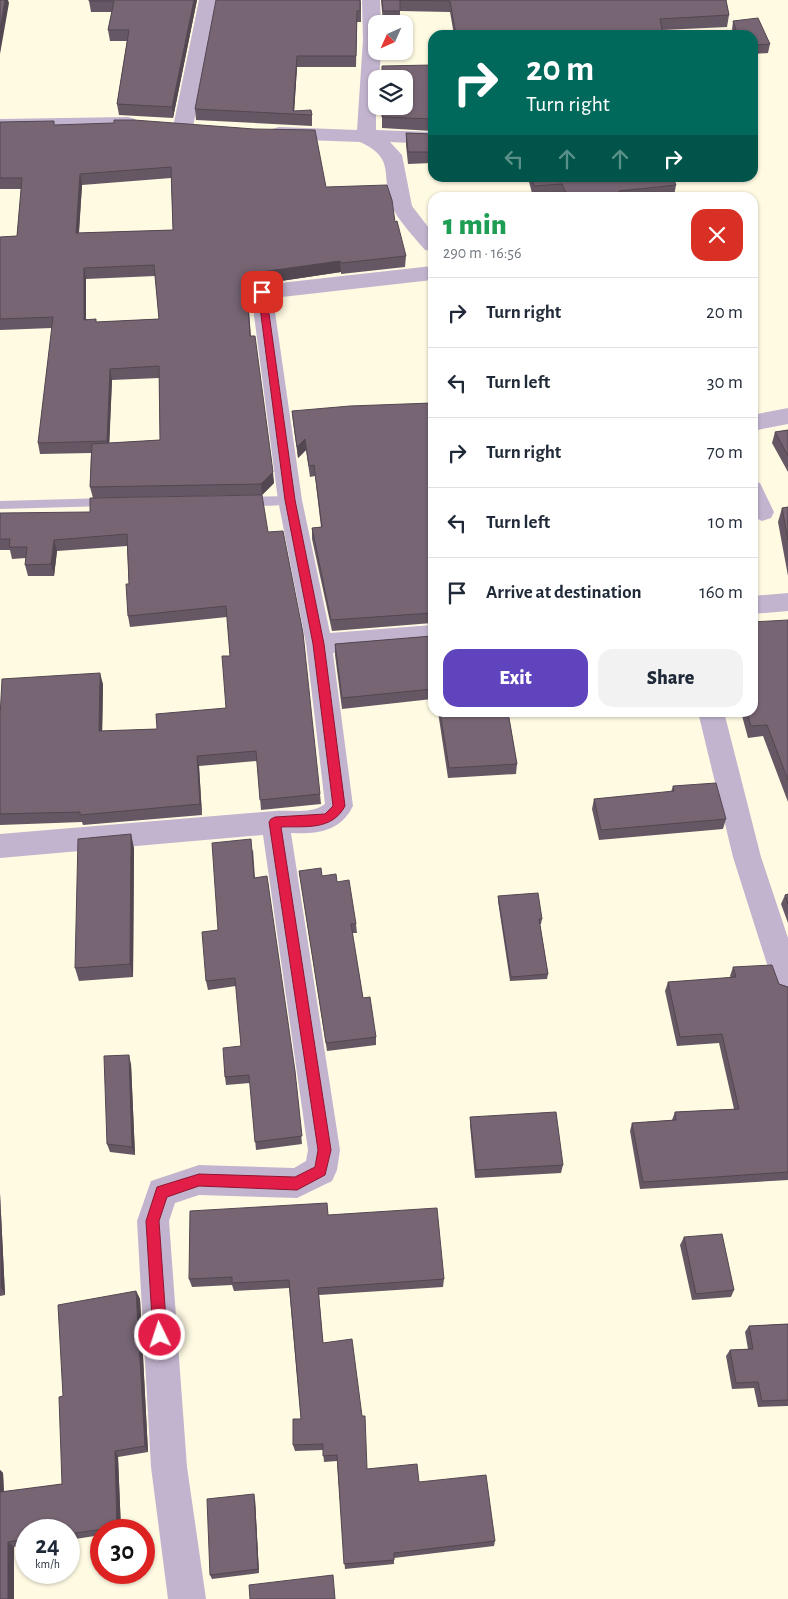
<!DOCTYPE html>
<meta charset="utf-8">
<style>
:root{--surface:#fff;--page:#f2f2f3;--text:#1f2937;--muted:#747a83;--line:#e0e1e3;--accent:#6044bd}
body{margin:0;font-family:"Alegreya Sans",sans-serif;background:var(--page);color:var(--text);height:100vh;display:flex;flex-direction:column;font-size:19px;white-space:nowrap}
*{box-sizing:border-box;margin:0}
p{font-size:16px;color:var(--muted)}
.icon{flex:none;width:28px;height:28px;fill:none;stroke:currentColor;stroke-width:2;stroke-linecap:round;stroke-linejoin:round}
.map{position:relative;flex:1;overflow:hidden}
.panel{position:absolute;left:428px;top:192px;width:330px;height:525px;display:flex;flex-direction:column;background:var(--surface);border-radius:15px;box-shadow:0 1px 4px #0004}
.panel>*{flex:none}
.guide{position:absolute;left:428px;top:30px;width:330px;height:152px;border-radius:15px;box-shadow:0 1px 4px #0004;background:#00695c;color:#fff;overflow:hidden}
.needle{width:32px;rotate:225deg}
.tools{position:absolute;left:368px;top:15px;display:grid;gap:10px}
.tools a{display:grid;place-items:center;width:45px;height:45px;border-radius:10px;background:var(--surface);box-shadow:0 1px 4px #0004;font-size:25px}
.speed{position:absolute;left:15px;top:1519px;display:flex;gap:10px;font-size:25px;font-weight:700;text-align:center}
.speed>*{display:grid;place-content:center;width:65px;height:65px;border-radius:50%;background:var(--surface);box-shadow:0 1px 4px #0004;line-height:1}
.speed small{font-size:12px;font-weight:400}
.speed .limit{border:8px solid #d22;background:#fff;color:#111}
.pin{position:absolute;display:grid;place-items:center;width:42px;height:42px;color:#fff;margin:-21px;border-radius:10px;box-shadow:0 2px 8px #0006}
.me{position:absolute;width:55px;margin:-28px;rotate:356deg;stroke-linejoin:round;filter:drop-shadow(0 0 4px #0008)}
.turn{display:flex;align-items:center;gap:18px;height:105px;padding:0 15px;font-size:22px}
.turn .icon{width:65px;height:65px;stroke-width:2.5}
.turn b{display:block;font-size:35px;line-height:42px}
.lanes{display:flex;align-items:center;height:48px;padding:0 15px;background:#0003;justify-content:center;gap:25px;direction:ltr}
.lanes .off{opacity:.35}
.round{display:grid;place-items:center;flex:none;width:52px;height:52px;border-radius:15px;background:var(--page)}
.headline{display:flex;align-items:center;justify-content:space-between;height:85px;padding:0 15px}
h1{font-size:30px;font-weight:800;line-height:38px;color:#1e9e55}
.action{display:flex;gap:10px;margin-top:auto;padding:10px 15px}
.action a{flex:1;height:58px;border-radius:15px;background:var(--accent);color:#fff;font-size:20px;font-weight:800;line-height:58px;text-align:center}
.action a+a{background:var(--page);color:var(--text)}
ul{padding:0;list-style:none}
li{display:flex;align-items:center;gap:15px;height:70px;padding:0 15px;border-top:1px solid var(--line)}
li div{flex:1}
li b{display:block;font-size:19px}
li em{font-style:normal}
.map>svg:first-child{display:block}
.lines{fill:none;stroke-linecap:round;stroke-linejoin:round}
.lane{fill:#c2b4cf;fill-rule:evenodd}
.street{fill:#c2b4cf;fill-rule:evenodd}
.wall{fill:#665764;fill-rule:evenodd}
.shaded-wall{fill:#534751}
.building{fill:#776574;stroke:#534751;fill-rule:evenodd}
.route{fill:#e11d48;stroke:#92132f}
</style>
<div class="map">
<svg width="788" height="1599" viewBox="0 0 788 1599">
<rect width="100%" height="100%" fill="#fffae2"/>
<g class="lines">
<path class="lane" d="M290,496L296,500C291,507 245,508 240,501L246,497Z
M107,498L113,502L107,506L0,509V501Z"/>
<path class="street" d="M199,0H217L193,127L190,131L183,133L176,131L173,127Z
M362,0H380L381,24H376V51H381L379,79H376V130L432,132V144L390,142L402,155L412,206L432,232V251L425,250C416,239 396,218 392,206C380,175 397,159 360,142L279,139L272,137L269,133L272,129L279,127L357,130L363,40Z
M128,117L135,119L138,123L135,127L128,129L0,131V119Z
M432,266V280L273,298L302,500L330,633L432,625V645L333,653L353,806C340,832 317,834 291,833L340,1150L337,1170L332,1181L297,1198L199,1195L175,1203L169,1221L187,1467L206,1599H168L151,1467L137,1221L151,1181L199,1165L294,1168L306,1161L308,1150L263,835L0,858V834L275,811C291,810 312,814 325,804L306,644L278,500L251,292L254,287L262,285Z
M788,408V424L752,431V415Z
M752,481L760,483L774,512L771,518L762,521L752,516Z
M788,593V611L752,614V596Z
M698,712H724L761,857L788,938V996L777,992L773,983L733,857Z"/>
</g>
<path class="wall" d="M197,0L173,118L119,115L117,104L127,41H110L108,30L112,12H91L89,1Z
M361,0V22H357L356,67H297L294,111L312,115V126L196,120L195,109Z
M381,0H726L729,15L727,27L662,30L663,35H454L450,12L400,11V22H383Z
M733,21L770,44L768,53L752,54V35H734L732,30Z
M432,65V131L382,128V106Z
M0,122L55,125L326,187L395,222L406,256L405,267L341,274V272L247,286L251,336L274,483L262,495L93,498L90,487L91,453L40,454L38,443L52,328L0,330V237L17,236L21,189H0ZM171,178L173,230L79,233L82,185ZM155,276L159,319L97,322L86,319V279ZM159,378L160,440L109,443L112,380Z
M406,133L432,134V163L408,164L406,145Z
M528,178H673L676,185L674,196L664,198H562L561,195L533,197Z
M432,403V624V623L332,631L312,539V528L321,527L315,476L310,477L306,450L298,458L293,422L292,411Z
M788,430V472L772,443L775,432Z
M788,507V576L778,522L782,508Z
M0,513L268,532L320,794L321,804L261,810L257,761L199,766L202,815L83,825L82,822L0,825V717L103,684L102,731L157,729L226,708L230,656L227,617L130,627L128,616L129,584L127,546L57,551L54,576H28L25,565L26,558L12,559L10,550H0Z
M788,620V802L763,736L748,738L741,712H752Z
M432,636V699L342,709L335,655V644Z
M438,712H508L517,764L516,774L448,778Z
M673,786L726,819L723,829L599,840L592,809L594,799L671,792Z
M134,848L133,977L79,981L75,968Z
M253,849L255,878L295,1071L302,1144L256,1150L250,1083L226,1085L225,1077L241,1046L236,986L208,990L206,981L218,930Z
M299,871L322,876L337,882L356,924L357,933H352L363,998L376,1037V1045L327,1051Z
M788,894V923L781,904L785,895Z
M498,896L542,919L541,924H540L548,974L547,979L510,981L498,901Z
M733,967L788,987V1180L640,1189L630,1131L632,1123L672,1120L675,1112L734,1109L719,1043L677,1046L665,991L668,982L731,978L730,976Z
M131,1064L135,1155L110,1152L107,1144Z
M470,1117L563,1165L561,1173L475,1178L470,1125Z
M0,1193L5,1295L0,1296Z
M328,1215L444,1279L443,1287L319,1295L323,1343L367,1469L419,1482L495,1541L494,1546L394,1558V1564L345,1569L337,1461L324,1462L323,1450L295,1451L293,1445L301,1419L289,1288L234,1291L232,1285L192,1287L189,1279Z
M684,1237L734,1290L731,1297L692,1300L680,1245Z
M136,1291L140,1299L148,1452L118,1457L121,1530H101V1535L69,1540V1530H26V1545L14,1547L0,1599V1470L3,1473L4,1492L62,1484L63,1396Z
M788,1324V1406L758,1407L754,1388L732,1389L726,1356L730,1350L748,1349L745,1332L749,1326Z
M255,1499L259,1573L212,1579L210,1575Z"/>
<path class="shaded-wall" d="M5,0H8L9,3L0,54V29Z
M194,0H197L173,118L172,107Z
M297,56V67L294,114L293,111Z
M80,174L82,185L78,244L76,233Z
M340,261L341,272L247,286L246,274Z
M84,268L86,279V331L84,320Z
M110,369L112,380L109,452L107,441Z
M305,439L306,450L298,458L297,447Z
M273,472L274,483L262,495L261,484Z
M54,540L57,551L54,576L51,564Z
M100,673L103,684L102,742L99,731Z
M197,756L199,766L202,815L200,804Z
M131,834L134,848L133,977L130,964Z
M129,1055L131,1064L135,1155L132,1147Z
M0,1193V1194L5,1295L1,1287Z
M136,1291L140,1299L148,1452L145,1446Z
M115,1451L118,1457L121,1530H119L117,1527Z
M0,1470L3,1473L4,1498L0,1494Z
M254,1494L255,1499L259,1573L258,1569Z
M8,1542L14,1547V1599H8Z"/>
<path class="building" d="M0,0H5L0,29Z
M89,0H194L172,107L117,104L129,30H108L114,1H89Z
M216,0H360V11H357L356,56H297L293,111L311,110L312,115L195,109Z
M382,0H726L729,15L660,19L663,35H456L450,1L400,0V11H383Z
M758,18L770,44L752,45V35H738L733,21Z
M432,65V119L382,117V106H404V79H382V66Z
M114,120H134L254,129L315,130L326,187L387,185L392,200L395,222L397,221L406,256L341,263L340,261L246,274L250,336H255L273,472L261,484L90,487L92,444L160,440L159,366L110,369L107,441L38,443L53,317L0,319V237L17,236L22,178H0V122L54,121V125L114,123ZM171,167L173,230L76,233L80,174ZM154,265L159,319L96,322V319L84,320V268Z
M406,133L432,134V152H408Z
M532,178H673L676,185L619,191L622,198H568L562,184L534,186Z
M432,403V613L331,620L312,528L322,527L314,465L309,466L305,439L297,447L292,411L350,406Z
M788,430V456L775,432Z
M262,495L268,532L283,531L303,633L320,794L260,800L256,751L197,756L200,804L80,815V812L0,814V717L2,679L100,673L99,731L157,729L156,714L226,708L222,656H230L226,606L128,616L126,584H129L127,534L54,540L51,564L25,565L27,547H9L10,539H0V513L90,512V498Z
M788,507V540L782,508Z
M788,620V780L767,725L751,726L747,712H752V622Z
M432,636V689L342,698L335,644Z
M440,712H508L517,764L449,768Z
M716,783L726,819L601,830L594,799L674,791L673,786Z
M131,834L130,964L75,968L78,839Z
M251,839L254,878L267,876L295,1071L302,1136L255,1142L249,1075L225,1077L223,1048L241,1046L235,978L206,981L202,932L218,930L212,843Z
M321,868L322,876L336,874L337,882L349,880L356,924H351L363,998L370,997L376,1037L326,1043L299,871Z
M538,893L542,919H539L548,974L511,977L498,896Z
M788,894V904L785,895Z
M772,965L779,984L788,987V1172L643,1182L632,1123L676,1120L675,1112L739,1109L722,1034L680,1037L668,982L736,977L733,967Z
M129,1055L132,1147L107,1144L104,1056Z
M556,1112L563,1165L476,1170L470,1117Z
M327,1203L328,1215L437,1208L444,1279L318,1288L323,1343L352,1339L362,1416H365L367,1469L417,1464L419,1482L486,1475L495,1541L394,1553V1560L344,1564L337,1455L323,1456V1444L293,1445V1419H301L289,1280L232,1283V1277L189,1279L190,1211Z
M722,1234L734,1290L696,1294L684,1237Z
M136,1291L145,1446L115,1451L117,1527L69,1534V1530H26V1539L8,1542V1599H0V1492L62,1484L59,1397L63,1396L58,1305Z
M788,1324V1400L762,1401L758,1382L736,1383L730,1350L753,1349L749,1326Z
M254,1494L258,1569L210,1575L207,1499Z
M333,1575L335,1599H250L249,1585Z"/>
<path class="route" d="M262,289L266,292L295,500L324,644L345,806C332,831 305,826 281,827L331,1150L325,1175L297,1190L199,1186L167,1197L159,1221L167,1335L165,1340L160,1342L155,1340L153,1335L146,1221L157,1187L199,1174L295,1177L315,1167L318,1150L269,822L271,819L275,817L325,814L333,806L313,644L285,500L258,292Z"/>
</svg>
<div class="tools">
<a><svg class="needle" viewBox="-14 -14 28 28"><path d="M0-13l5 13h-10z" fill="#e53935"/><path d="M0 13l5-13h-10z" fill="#747a83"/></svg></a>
<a><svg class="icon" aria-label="layers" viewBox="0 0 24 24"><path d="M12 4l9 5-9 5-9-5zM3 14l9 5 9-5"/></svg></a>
</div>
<div class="speed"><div>24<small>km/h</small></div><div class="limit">30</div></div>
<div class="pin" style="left:262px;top:292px;background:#d93025"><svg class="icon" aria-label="arrive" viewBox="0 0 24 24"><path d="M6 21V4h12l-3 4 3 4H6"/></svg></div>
<svg class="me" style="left:160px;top:1335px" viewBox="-20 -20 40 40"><circle r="17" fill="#e11d48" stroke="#fff" stroke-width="3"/><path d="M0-11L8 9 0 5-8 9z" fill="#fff"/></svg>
<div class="guide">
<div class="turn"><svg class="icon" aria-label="right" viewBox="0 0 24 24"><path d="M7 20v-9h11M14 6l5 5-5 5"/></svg><div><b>20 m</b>Turn right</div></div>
<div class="lanes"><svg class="icon off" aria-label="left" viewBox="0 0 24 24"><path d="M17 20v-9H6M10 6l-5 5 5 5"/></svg><svg class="icon off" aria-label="ahead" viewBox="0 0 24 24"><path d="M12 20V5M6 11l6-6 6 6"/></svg><svg class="icon off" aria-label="ahead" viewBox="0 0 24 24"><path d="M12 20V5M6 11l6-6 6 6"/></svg><svg class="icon" aria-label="right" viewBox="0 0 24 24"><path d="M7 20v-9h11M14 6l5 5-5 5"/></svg></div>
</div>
<section class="panel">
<div class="headline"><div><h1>1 min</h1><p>290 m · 16:56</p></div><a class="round" style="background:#d93025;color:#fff"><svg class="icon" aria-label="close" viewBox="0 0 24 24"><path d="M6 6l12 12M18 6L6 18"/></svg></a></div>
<ul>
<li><svg class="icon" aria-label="right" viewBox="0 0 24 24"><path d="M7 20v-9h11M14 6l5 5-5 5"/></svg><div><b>Turn right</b></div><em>20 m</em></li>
<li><svg class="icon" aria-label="left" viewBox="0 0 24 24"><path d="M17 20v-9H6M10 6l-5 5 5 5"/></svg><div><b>Turn left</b></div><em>30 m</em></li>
<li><svg class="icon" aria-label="right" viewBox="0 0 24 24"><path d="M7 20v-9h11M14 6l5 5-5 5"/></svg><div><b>Turn right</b></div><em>70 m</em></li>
<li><svg class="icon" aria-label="left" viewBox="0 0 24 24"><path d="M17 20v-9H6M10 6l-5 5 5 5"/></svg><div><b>Turn left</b></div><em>10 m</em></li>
<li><svg class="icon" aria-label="arrive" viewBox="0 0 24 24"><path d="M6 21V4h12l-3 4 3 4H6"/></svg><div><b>Arrive at destination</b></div><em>160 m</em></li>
</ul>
<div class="action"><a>Exit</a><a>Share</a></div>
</section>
</div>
